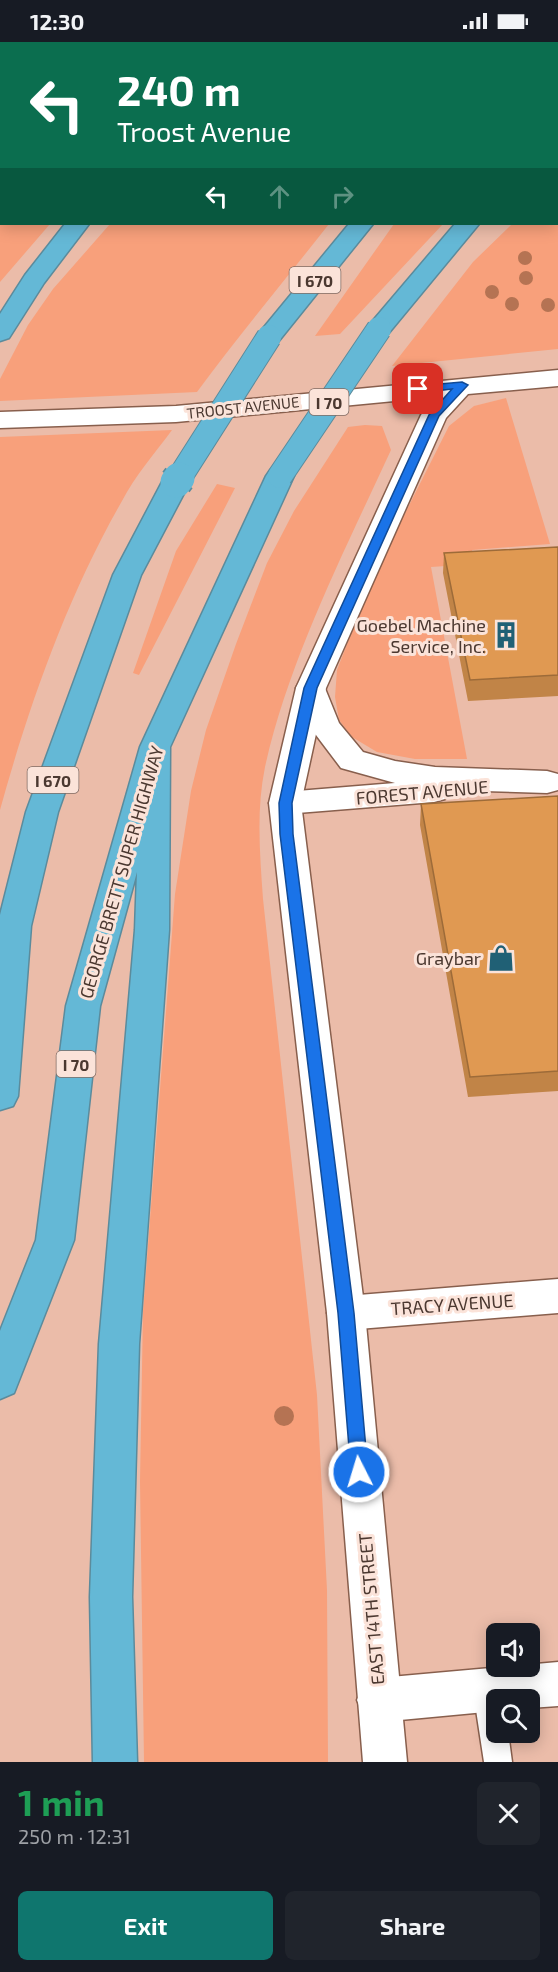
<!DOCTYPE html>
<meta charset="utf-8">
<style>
:root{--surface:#171b24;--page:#20242c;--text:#f1f3f6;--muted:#9ea1a6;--accent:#0f766e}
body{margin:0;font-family:"Exo 2",sans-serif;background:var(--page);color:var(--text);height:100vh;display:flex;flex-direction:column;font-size:22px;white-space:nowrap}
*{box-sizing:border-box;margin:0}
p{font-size:20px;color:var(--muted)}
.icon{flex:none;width:33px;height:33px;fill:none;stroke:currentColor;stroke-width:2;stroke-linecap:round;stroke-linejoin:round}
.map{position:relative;height:1720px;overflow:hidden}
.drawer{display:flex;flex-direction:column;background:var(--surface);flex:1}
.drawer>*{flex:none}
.banner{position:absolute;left:0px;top:0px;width:558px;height:183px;box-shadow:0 3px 15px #0003;background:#0b6e4f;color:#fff;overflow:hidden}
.fabs{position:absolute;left:486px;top:1581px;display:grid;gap:12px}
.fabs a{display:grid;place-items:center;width:54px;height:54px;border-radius:9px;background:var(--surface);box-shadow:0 3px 15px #0003;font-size:30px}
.pin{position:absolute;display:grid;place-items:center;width:51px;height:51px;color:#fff;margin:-26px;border-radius:12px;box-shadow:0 3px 9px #0006}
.me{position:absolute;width:66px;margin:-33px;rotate:355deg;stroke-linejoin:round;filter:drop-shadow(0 0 4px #0008)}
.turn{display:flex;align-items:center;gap:21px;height:126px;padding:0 18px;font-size:27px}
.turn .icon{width:78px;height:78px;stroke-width:2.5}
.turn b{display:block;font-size:42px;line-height:51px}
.lanes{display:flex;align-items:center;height:57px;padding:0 18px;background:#0003;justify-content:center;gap:30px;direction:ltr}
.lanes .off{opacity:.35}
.round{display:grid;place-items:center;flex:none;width:63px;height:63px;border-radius:9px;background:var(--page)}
.head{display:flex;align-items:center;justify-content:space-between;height:102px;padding:0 18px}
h1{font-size:36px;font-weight:700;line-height:45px;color:#1e9e55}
.cta{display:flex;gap:12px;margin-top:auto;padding:12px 18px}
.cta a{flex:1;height:69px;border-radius:9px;background:var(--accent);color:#fff;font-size:24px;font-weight:700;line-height:69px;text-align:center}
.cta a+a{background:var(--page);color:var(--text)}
.status{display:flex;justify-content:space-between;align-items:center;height:42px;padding:0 30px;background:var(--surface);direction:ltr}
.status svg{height:16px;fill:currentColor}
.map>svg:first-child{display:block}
.green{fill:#f8a07b}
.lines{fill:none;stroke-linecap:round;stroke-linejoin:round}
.service-casing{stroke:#885f4d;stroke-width:3}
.minor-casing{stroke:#885f4d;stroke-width:3}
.tertiary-casing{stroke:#885f4d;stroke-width:3}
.motorway-casing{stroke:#5b8b9c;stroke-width:3}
.service{fill:#fff;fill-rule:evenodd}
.minor{fill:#fff;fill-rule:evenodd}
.tertiary{fill:#fff;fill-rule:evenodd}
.motorway{fill:#64b8d6;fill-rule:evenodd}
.motorway-bridge-far1-casing{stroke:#5b8b9c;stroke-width:26;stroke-linecap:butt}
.motorway-bridge-casing{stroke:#5b8b9c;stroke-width:34;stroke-linecap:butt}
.motorway-bridge-far1{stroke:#64b8d6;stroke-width:24}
.motorway-bridge{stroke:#64b8d6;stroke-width:31}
.tree{fill:#b57353}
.wall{fill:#c18447}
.building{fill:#e09952;stroke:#9d6b39;stroke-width:1.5}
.route{fill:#1a73e8;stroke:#114b97;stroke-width:1.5}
.labels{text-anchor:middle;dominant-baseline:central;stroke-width:6;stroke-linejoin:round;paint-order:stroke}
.far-street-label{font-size:15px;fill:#4b3830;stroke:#fbe3d9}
.shield{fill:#fbe3d9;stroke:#806b63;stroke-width:1.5}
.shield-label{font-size:16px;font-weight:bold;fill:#4b3830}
.poi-label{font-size:18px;fill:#4b3830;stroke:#fbe3d9;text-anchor:end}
.street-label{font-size:18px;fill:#4b3830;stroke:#fbe3d9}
</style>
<div class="status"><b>12:30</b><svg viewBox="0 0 49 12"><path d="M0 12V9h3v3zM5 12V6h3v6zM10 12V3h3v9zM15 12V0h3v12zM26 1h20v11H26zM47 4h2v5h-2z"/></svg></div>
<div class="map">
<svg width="558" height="1720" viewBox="0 0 558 1720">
<rect width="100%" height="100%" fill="#ebbca9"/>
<path class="green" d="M0,17L2,182H50L0,240Z
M558,146V307L392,324L473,220L512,182H556Z
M110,182H329C285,238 239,293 197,350L0,359V337L28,283L53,247Z
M394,182H443L340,292L315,294Z
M506,356L550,502L472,508L476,522L431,525L467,717H415L377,710L352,695L339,678L335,655L337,628L373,535L449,384L474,364Z
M365,383L382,384L391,408C345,508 289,617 265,725C256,769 260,813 263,857L317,1353L327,1548L328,1720H144L140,1439L143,1269L175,852L191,749L206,688L236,602L267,521L294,469L348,385Z
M172,388C155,411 135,434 122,459C67,555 29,663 0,768V395Z
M217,442L235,446L139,633L133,631L176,509Z"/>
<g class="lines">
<defs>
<path id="service" d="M487,1634L497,1638L502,1658H496V1690H508L512,1720H484L473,1648L477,1638Z"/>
<path id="minor" d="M311,636L322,639L339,681L363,710L395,719L435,725L547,729L558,732V748L547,751L449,748L445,757L434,760L285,772L274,769L269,761L274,753L285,750L395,741L341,726L310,685L296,646L300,639Z
M558,1237V1271L346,1288L332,1283L327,1271L332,1259L346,1254Z
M558,1620V1664L530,1666V1658H496V1669L379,1680L363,1673L357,1658L363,1643L379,1636Z"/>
<path id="tertiary" d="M558,328V344L468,352L446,376L326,646L301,761L365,1271L407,1720H363L327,1271L269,761L296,646L421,373L436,355L176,380L0,386V370L176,364Z"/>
<path id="motorway" d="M23,0H50L22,2Z
M274,0H297L273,2Z
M331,0H354L330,2Z
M473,0H495L473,2Z
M512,0H534L512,2Z
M0,2H2V14H0Z
M556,13H558V25H556Z
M0,62H2V76H0Z
M558,73V87L556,88V74Z
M556,126H558L556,141Z
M65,182H89L44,241L9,296L0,299V272L25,233Z
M349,182H373L278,300L269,303L260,300L256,295L260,290Z
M455,182H479L388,292L379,295L370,292L366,287L370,282Z
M280,426L290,428L294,434L170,705L169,888L139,1302L132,1555L137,1720H93L90,1555L99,1302L135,888L137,830L100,964L74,1198L14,1351L0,1357V1289L36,1198L66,964L140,705L266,434L270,428Z
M176,432L186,434L190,440L141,533L58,770L31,884L18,1054L13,1064L0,1068V873L26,770L113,533L162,440L166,434Z"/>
</defs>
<use href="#service" class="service-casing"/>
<use href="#minor" class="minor-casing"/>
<use href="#tertiary" class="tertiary-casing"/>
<use href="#motorway" class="motorway-casing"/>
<use href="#service" class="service"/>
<use href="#minor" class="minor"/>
<use href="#tertiary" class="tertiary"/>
<use href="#motorway" class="motorway"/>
<defs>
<path id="motorway-bridge-far1" d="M280,434L379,287
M178,438L269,295"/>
<path id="motorway-bridge" d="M176,440L179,436"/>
</defs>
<use href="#motorway-bridge-far1" class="motorway-bridge-far1-casing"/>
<use href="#motorway-bridge" class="motorway-bridge-casing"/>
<use href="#motorway-bridge-far1" class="motorway-bridge-far1"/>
<use href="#motorway-bridge" class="motorway-bridge"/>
</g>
<g class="tree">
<circle cx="525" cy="216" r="7"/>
<circle cx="526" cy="236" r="7"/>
<circle cx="492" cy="250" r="7"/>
<circle cx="512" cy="262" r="7"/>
<circle cx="548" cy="263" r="7"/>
<circle cx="284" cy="1374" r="10"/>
</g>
<path class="wall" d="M558,505V654L468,659L443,531L444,511Z
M558,754V1049L468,1055L420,783L421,762Z"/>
<path class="building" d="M558,505V633L470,638L444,511Z
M558,754V1029L470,1035L421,762Z"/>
<path class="route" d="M462,340L468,343L439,374L317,646L292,761L293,792L354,1271L368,1430L365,1435L359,1438L353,1435L351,1430L338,1271L280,792L279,761L304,646L429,373L452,347L418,351L413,347L418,344Z"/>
<defs>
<symbol id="building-bare" viewBox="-9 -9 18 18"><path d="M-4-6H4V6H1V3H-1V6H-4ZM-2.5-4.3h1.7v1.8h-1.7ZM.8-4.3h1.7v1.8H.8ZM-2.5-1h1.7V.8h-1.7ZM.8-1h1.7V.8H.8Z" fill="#206075" stroke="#fbe3d9" stroke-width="2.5" paint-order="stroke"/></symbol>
<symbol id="shop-bare" viewBox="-9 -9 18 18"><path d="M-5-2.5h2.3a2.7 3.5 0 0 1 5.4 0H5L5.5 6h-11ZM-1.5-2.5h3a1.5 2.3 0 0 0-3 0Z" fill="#206075" stroke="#fbe3d9" stroke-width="2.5" paint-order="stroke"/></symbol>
</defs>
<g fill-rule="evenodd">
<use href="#building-bare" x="487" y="574" width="38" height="38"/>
<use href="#shop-bare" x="482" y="897" width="38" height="38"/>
</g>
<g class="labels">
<g class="far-street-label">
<text transform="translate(243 365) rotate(-6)">TROOST AVENUE</text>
</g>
<g class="shield">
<rect x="289.5" y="225" width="51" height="26" rx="4.5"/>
<rect x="309.5" y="347" width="39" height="26" rx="4.5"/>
<rect x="27.5" y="725" width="51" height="26" rx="4.5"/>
<rect x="56.5" y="1009" width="39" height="26" rx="4.5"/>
</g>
<g class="shield-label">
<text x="315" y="238">I 670</text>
<text x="329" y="360">I 70</text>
<text x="53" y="738">I 670</text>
<text x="76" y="1022">I 70</text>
</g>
<g class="poi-label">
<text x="486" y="583">Goebel Machine<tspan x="486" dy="21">Service, Inc.</tspan></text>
<text x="481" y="916">Graybar</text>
</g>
<g class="street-label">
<text transform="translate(422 750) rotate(-5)">FOREST AVENUE</text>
<text transform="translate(121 830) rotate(-74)">GEORGE BRETT SUPER HIGHWAY</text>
<text transform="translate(452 1262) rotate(-4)">TRACY AVENUE</text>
<text transform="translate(371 1567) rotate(-95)">EAST 14TH STREET</text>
</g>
</g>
</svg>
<div class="fabs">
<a><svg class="icon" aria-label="sound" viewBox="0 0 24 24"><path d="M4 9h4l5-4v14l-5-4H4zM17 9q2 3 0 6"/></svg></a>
<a><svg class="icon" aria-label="search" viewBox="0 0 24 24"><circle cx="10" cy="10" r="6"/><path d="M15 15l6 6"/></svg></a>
</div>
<div class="pin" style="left:418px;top:347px;background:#d93025"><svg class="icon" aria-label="arrive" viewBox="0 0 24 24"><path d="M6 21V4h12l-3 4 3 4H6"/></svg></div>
<svg class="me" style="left:359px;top:1430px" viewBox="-20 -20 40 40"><circle r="17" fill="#1a73e8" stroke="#fff" stroke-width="3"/><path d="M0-11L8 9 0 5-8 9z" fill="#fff"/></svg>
<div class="banner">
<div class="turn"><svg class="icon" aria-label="left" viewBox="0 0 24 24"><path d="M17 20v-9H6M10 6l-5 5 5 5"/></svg><div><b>240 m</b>Troost Avenue</div></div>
<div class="lanes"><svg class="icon" aria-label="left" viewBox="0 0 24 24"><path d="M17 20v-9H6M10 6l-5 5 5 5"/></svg><svg class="icon off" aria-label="ahead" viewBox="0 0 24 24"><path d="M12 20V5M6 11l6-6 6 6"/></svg><svg class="icon off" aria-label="right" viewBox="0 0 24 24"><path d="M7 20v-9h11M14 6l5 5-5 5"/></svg></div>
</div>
</div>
<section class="drawer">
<div class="head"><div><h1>1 min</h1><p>250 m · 12:31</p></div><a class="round"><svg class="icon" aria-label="close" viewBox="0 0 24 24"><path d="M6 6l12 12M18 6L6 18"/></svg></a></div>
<div class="cta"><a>Exit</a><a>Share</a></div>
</section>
